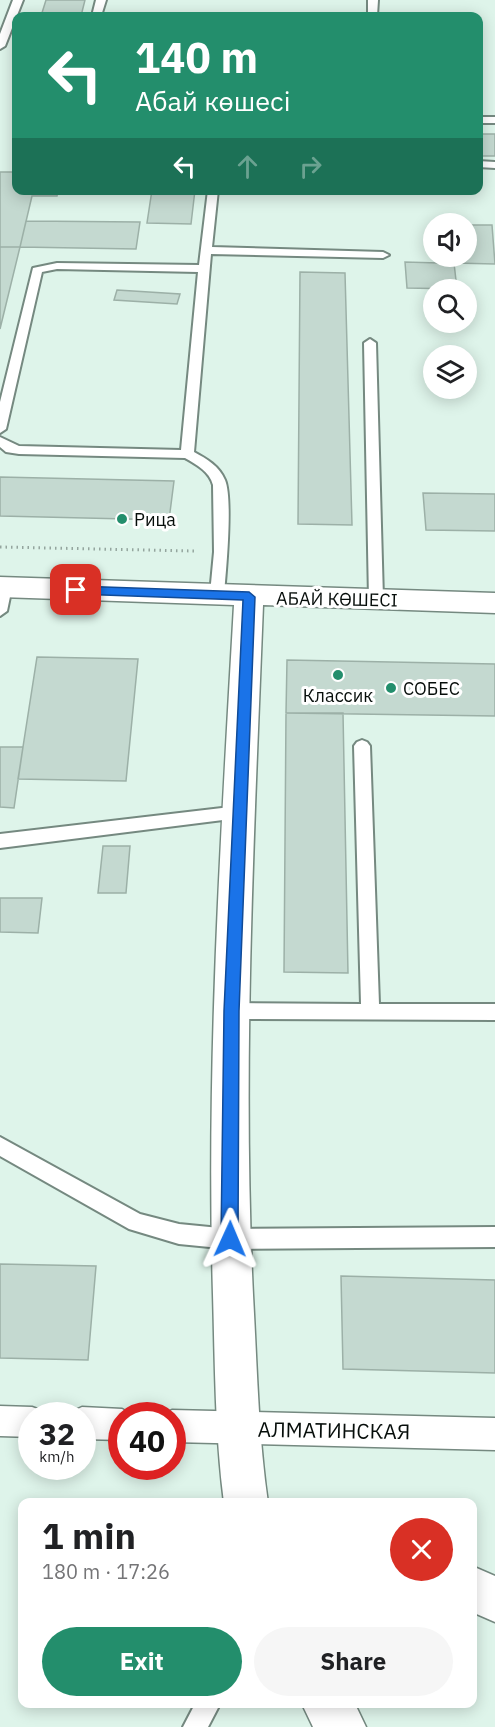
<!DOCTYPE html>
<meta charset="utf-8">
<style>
:root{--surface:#fff;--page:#f6f6f6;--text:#202124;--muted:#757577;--accent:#238e6c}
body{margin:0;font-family:"IBM Plex Sans",sans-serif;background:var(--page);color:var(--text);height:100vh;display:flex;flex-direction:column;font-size:22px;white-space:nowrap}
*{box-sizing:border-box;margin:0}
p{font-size:20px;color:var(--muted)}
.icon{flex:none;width:33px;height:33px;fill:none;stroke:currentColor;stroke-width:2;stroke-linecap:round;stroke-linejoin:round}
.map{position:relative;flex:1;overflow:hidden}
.side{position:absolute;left:18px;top:1498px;width:459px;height:210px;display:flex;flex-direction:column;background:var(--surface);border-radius:12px;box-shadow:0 3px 15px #0003}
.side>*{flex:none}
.top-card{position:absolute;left:12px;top:12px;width:471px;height:183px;border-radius:12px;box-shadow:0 3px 15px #0003;background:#238e6c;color:#fff;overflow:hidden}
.fabs{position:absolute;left:423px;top:213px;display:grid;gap:12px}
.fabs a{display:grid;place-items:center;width:54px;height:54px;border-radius:50%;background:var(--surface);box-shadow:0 3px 15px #0003;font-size:30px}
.speed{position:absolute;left:18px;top:1402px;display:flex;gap:12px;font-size:30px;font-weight:700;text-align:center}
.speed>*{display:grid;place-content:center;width:78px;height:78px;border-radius:50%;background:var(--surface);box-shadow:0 3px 15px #0003;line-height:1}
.speed small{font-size:15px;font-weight:400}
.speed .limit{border:9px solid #d22;background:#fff;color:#111}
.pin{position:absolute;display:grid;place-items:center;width:51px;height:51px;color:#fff;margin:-26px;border-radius:12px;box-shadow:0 3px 9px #0006}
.me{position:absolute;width:66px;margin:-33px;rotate:1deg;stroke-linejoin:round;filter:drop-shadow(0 0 4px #0008)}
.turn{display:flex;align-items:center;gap:21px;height:126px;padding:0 24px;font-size:27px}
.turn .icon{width:78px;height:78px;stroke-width:2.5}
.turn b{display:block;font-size:42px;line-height:51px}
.lanes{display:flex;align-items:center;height:57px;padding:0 24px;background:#0003;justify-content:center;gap:30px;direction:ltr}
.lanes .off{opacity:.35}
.round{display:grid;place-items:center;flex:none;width:63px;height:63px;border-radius:32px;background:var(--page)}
.headline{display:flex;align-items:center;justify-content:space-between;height:102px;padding:0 24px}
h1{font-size:36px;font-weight:700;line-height:45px}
.button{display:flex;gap:12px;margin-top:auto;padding:12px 24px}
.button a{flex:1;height:69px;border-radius:36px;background:var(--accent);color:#fff;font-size:24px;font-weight:700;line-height:69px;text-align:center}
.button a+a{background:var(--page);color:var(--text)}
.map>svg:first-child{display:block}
.building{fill:#c4d9d0;stroke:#9cb0a7;stroke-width:1.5}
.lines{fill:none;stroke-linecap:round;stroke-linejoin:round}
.service-casing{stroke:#758980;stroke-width:4}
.pedestrian-casing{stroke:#758980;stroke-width:3}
.minor-casing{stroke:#758980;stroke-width:3}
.tertiary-casing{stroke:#758980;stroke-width:3}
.path{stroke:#94a59e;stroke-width:3;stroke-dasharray:1.5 4;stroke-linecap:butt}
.service{fill:#fff;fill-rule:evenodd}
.pedestrian{fill:#fff;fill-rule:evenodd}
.minor{fill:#fff;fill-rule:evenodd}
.tertiary{fill:#fff;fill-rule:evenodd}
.route{fill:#1a73e8;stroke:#114b97;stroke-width:1.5}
.poi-dot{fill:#238e6c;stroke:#fff;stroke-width:2}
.labels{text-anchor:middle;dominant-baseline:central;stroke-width:6;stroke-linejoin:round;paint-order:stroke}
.poi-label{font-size:18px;fill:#060d0a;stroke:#fff;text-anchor:start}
.street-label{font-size:18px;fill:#060d0a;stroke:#fff}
.near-street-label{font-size:21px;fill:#060d0a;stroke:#fff}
</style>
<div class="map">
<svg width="495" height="1727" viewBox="0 0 495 1727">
<rect width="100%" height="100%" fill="#def4ea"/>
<path class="building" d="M46,0H85L81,16H41Z
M478,134H495V156H478Z
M0,172H16V190H58L57,196H32L20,247H0Z
M152,190H195L191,224L147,223Z
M26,221L140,222L136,249L20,247Z
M466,225H492L495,264L454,263L457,289L407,288L405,262L439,263V256H466Z
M0,247H20L0,329Z
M300,272L345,273L352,525L298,524Z
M117,290L180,294L177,304L114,300Z
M0,477L174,481L169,520L0,516Z
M423,493L495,494V531L426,530Z
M37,657L138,659L126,781L18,779Z
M287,660L495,664V716L286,713Z
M286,713H343L348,973L284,972Z
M0,747H23L14,808L0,807Z
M103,846H130L126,893H98Z
M0,898H42L38,933L0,932Z
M0,1264L96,1266L88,1360L0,1358Z
M341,1276L495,1280V1373L343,1369Z"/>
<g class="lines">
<defs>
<path id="service" d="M13,0H23L5,46L0,49V34Z
M96,0H106L101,16H92Z
M368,0H378L377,16H368Z
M478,117H495V123H478Z
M478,161L495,162V168L478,167Z
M208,190H218L212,247L383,252L389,255L383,258L211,254L194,452C207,459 219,466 225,480C233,499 226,571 224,594L217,599L210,594L214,552L213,485C209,471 197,465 185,458L19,454L6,452L0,447V437L19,446L181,450L198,272L57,269L42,272L6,429L0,433V402L33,268L57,263L199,265Z
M370,339L376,343L383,599L376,604L369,599L364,343Z
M5,582L12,587L7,611L0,616V584Z
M362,740L367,742L370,746L379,1004H495V1020L232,1019L226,1017L223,1011L226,1005L232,1003L361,1004L354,746L357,742Z
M239,806L245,807L247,812L245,817L239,818L0,848V834Z
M0,1137L140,1214L179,1224L230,1229L495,1227V1247L230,1249L179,1244L129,1229L0,1156Z
M195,1704H220L208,1727H183Z"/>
<path id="pedestrian" d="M0,1406L32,1407L43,1411L45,1416H32V1437L0,1436Z
M82,1407L122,1409L134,1416H122V1440L82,1439V1416H69L71,1412Z
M172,1410L495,1418V1450L172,1442V1416H161Z"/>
<path id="minor" d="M472,1566L495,1576V1622L472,1612Z"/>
<path id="tertiary" d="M0,577L495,593V613L263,605C254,835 242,1065 253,1295C257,1364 258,1434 268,1503H224C215,1434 215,1364 213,1294C206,1064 221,834 234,605L0,597Z
M302,1704H355L366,1727H313Z"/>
</defs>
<use href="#service" class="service-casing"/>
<use href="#pedestrian" class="pedestrian-casing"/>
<use href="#minor" class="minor-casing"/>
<use href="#tertiary" class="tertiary-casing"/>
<path class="path" d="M0,547L194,551"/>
<use href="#service" class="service"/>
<use href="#pedestrian" class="pedestrian"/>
<use href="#minor" class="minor"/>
<use href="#tertiary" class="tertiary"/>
</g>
<path class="route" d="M76,586L249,592L255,597L239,1011L238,1239L235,1245L230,1247L224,1245L221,1239L224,1011L243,600L76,594L70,590Z"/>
<g class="poi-dot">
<circle cx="122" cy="519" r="6"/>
<circle cx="338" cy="675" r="6"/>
<circle cx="391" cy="688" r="6"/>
</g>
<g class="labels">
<g class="poi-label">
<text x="134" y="519">Рица</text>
<text x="403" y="688">СОБЕС</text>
<text x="338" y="695" text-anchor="middle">Классик</text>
</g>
<g class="street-label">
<text transform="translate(337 599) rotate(1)">АБАЙ КӨШЕСІ</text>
</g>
<g class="near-street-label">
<text transform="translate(334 1430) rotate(1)">АЛМАТИНСКАЯ</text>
</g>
</g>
</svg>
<div class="fabs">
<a><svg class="icon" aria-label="sound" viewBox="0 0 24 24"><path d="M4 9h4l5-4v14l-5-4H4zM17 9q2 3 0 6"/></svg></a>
<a><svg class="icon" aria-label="search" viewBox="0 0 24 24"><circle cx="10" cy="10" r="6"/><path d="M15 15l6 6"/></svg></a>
<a><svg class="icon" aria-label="layers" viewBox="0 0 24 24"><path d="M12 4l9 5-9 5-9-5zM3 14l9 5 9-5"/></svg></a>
</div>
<div class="speed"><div>32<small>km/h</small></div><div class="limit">40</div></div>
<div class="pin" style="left:76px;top:590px;background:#d93025"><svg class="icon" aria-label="arrive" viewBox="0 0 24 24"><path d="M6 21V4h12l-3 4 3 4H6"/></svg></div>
<svg class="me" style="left:230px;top:1239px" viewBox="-20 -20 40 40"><path d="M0-17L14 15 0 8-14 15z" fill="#1a73e8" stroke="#fff" stroke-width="4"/></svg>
<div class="top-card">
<div class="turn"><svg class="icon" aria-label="left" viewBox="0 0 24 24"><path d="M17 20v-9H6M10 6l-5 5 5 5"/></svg><div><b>140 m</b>Абай көшесі</div></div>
<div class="lanes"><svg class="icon" aria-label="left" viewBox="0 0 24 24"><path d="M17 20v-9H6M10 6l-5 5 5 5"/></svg><svg class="icon off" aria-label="ahead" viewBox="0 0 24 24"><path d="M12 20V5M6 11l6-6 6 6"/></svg><svg class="icon off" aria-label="right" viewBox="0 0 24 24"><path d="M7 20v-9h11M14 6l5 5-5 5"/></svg></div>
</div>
<section class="side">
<div class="headline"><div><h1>1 min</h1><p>180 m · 17:26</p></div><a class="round" style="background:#d93025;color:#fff"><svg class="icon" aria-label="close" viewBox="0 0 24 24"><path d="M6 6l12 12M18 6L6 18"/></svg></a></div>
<div class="button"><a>Exit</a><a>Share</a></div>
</section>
</div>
